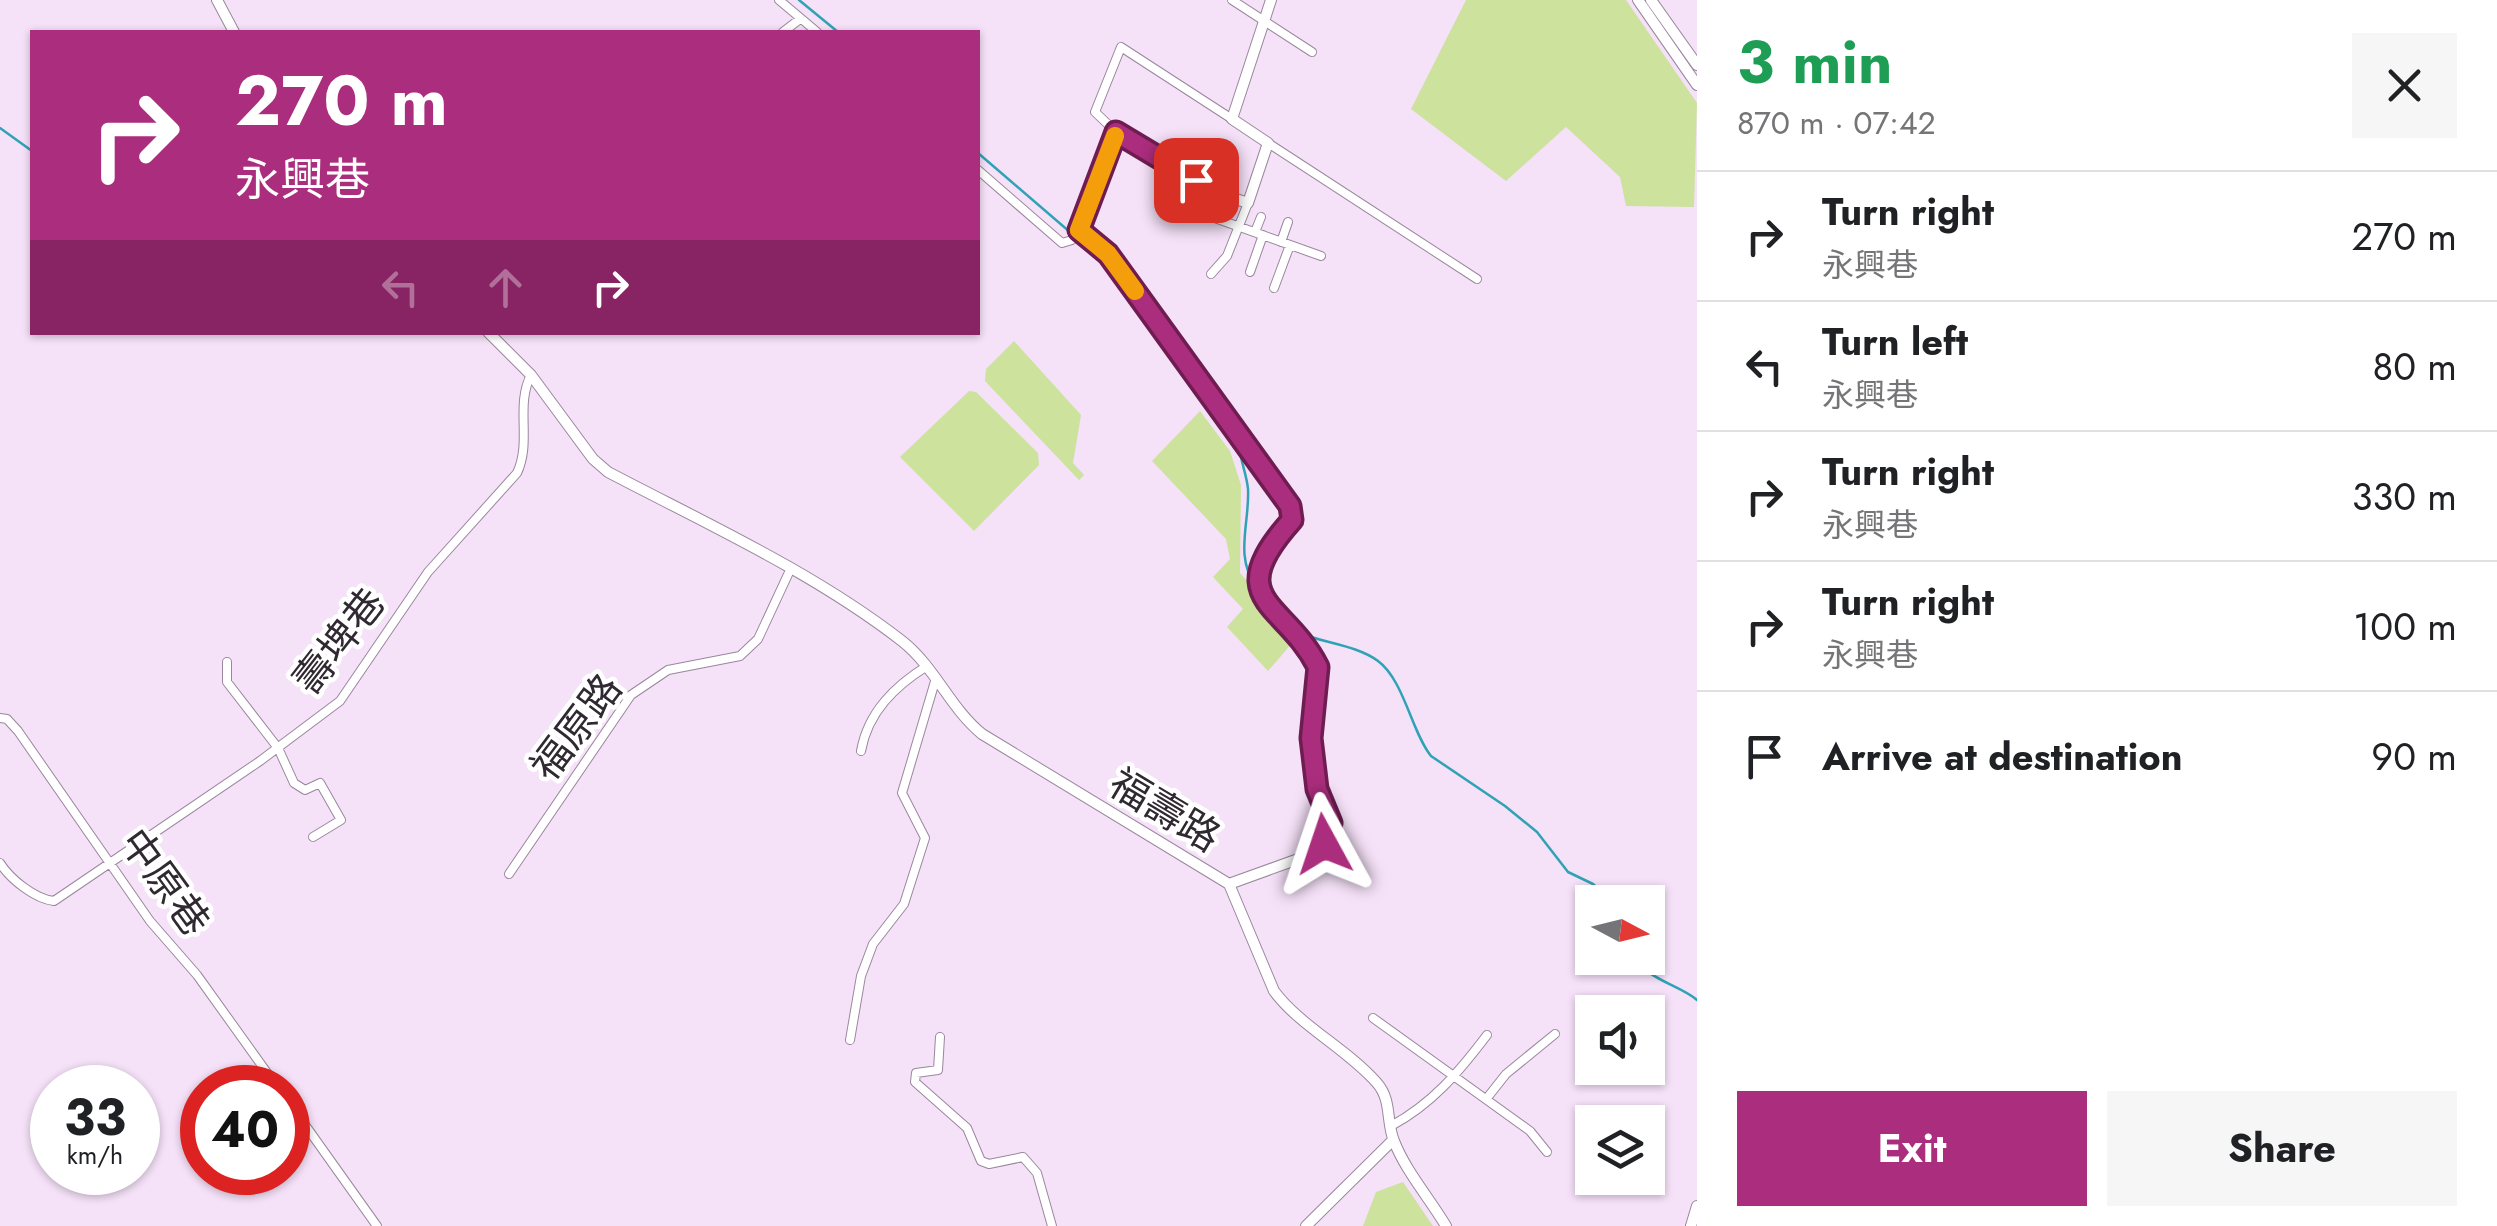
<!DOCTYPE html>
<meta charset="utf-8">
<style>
:root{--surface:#fff;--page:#f6f6f6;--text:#202124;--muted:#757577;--line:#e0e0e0;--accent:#ab2d7d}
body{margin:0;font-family:Jost,"Noto Sans TC",sans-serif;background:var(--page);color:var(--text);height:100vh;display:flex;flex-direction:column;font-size:38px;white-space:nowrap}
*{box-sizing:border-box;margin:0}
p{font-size:32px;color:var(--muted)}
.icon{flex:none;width:55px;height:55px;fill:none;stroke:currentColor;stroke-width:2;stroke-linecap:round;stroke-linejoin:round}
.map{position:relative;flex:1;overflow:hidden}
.panel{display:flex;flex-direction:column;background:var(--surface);width:800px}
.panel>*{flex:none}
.top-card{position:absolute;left:30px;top:30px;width:950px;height:305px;border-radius:0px;box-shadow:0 2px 8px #0004;background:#ab2d7d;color:#fff;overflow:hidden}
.needle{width:65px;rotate:97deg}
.buttons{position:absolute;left:1575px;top:885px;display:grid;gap:20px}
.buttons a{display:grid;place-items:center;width:90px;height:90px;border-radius:0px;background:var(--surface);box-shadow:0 2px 8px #0004;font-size:50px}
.speed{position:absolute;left:30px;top:1065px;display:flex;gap:20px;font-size:50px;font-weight:700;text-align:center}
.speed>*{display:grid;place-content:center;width:130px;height:130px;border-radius:50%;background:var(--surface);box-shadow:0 2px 8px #0004;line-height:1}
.speed small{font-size:25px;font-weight:400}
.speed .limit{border:15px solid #d22;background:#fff;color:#111}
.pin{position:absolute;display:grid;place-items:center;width:85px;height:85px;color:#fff;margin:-42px;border-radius:20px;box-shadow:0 5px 15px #0006}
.me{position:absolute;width:110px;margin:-55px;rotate:355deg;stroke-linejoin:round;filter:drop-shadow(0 0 8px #0008)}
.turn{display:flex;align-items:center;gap:35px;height:210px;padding:0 40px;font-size:45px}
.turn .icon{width:130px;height:130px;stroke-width:2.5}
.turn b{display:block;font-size:70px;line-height:85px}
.lanes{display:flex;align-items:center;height:95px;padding:0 40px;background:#0003;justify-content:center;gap:50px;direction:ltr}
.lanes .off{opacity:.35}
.round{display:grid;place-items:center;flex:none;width:105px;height:105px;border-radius:0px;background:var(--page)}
.summary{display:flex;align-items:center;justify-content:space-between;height:170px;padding:0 40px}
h1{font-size:60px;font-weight:700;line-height:75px;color:#1e9e55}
.button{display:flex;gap:20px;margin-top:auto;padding:20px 40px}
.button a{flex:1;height:115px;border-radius:0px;background:var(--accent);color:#fff;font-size:40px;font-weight:700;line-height:115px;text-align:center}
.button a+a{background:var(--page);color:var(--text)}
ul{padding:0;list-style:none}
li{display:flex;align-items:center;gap:30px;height:130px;padding:0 40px;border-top:2px solid var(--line)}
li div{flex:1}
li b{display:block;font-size:38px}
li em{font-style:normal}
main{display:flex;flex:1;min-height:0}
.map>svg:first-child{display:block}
.green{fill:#cce29d}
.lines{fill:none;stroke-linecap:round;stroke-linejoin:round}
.stream{stroke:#2fa3b5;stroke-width:2.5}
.street-casing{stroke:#99879c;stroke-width:10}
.secondary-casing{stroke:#99879c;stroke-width:12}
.street{stroke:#fff;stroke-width:8}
.secondary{stroke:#fff;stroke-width:10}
.route-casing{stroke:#6f1d51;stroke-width:25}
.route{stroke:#ab2d7d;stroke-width:18}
.slow{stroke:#f59e0b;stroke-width:18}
.labels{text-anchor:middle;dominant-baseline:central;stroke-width:9;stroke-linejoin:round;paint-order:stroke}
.street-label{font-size:40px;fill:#312932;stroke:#fff}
</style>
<main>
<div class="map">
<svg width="1697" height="1226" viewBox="0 0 1697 1226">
<rect width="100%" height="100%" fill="#f5e1f8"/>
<path class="green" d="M1466,0H1626L1697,103L1694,207L1626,206L1620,177L1566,127L1506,181L1411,109Z
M1014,341L1081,415L1073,463L1084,475L1079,480L985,381L986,369Z
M969,391L976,392L1038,453L1039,465L974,531L900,457Z
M1200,411L1230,451L1241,485L1240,573L1249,583L1250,593L1293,642L1268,671L1227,627L1243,609L1213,577L1230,559L1226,539L1152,461Z
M1403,1182L1433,1226H1363L1376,1192Z"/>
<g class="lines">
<path class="stream" d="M799,0L838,32
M0,128L32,151
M978,153L1092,251L1122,285L1241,457C1243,467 1247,478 1248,489C1250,521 1234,558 1256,585
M1297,632C1322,643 1357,645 1378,661C1404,680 1412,733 1431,756L1505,806L1537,832L1568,872L1593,884L1613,902
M1638,958C1645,979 1680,985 1697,1000"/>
<defs>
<path id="street" d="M779,0L817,32
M1232,0L1312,52
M783,32L800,19
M1116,132L1095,112L1121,47L1232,119
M1268,143L1477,279
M1171,167L1159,198L1321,256
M978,170L1062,243L1072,240L1079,230
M1255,232L1261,217
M1281,242L1288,222
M1250,272L1263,235
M1211,274L1227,256L1248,203
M1274,288L1290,245
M227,662V682L278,748L294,783L305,790L320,783L341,820L313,837
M0,718L7,719L18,731L150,921L197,975L278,1088
M861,751C868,712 895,686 927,666
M0,863C10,879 35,899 54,901L260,761L340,701L428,572L517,473C532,442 515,405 531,375
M509,874L631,695L668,670L740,656L758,639L791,568
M1373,1018L1530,1131L1547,1152
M940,1037L938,1070L916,1073L915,1082L967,1128L981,1161L989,1164L1023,1157L1037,1173L1052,1226
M850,1040L861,976L873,944L904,904L925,838L902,793L936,678
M1487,1098L1506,1074L1555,1034
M288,1101L377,1226
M1391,1126C1432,1104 1459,1072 1487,1035"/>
<path id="secondary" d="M217,0L234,32
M1638,0L1697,85
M1651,0L1697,65
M488,332L531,375L593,459L608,472C707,524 813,572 902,641C935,667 950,708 982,734L1229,884L1274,991C1301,1027 1346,1048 1377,1083C1392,1100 1386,1122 1394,1141C1405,1170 1430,1199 1446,1226
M1229,884L1315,853L1328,835L1331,823L1317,789L1310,728L1318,667L1258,588L1264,559L1293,516L1290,506L1119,269L1097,243L1079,230L1116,132L1221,194L1248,203L1268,143L1232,119L1271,0
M1306,1226L1393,1140
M1691,1226L1697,1206"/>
</defs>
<use href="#street" class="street-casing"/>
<use href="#secondary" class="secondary-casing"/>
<use href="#street" class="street"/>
<use href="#secondary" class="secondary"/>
</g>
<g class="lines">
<defs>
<path id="route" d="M1196,180L1116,132L1079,230L1108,254L1290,506L1292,520C1219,602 1285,601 1318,667L1311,738L1317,789L1331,823L1324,844"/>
</defs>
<use href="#route" class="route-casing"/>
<use href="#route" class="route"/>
<path class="slow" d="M1115,136L1079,230L1108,254L1135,291"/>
</g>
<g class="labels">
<g class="street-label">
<text transform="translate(339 641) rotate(-52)">壽埤巷</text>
<text transform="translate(576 727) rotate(-53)">福原路</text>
<text transform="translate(1165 810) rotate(31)">福壽路</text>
<text transform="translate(165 882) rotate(54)">中原巷</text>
</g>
</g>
</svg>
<div class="buttons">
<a><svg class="needle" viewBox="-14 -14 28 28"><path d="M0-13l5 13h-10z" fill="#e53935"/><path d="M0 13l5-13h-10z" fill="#757577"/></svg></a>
<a><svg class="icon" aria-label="sound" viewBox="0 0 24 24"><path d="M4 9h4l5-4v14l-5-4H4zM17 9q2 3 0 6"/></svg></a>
<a><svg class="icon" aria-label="layers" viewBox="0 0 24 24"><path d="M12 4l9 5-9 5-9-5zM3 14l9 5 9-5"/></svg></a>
</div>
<div class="speed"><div>33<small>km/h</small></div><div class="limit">40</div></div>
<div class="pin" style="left:1196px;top:180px;background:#d93025"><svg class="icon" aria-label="arrive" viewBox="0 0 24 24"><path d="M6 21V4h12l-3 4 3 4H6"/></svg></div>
<svg class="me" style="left:1324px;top:844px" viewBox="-20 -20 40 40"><path d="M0-17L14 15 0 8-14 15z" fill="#ab2d7d" stroke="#fff" stroke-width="4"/></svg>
<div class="top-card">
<div class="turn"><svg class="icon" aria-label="right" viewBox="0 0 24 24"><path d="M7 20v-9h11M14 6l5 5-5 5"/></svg><div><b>270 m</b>永興巷</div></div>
<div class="lanes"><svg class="icon off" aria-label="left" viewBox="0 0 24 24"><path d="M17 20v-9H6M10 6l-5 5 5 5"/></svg><svg class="icon off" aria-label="ahead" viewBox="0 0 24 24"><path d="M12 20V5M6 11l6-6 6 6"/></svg><svg class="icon" aria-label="right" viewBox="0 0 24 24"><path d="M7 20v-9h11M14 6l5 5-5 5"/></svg></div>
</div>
</div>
<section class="panel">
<div class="summary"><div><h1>3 min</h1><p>870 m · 07:42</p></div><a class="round"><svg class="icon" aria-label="close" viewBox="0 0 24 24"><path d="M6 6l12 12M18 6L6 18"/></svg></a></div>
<ul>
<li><svg class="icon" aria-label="right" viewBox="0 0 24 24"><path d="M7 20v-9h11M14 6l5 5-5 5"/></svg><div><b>Turn right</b><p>永興巷</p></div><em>270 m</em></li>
<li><svg class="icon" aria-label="left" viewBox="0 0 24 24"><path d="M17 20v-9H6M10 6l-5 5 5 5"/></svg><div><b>Turn left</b><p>永興巷</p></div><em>80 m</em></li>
<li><svg class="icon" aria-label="right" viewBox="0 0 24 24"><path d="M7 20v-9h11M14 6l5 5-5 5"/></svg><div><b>Turn right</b><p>永興巷</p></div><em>330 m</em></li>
<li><svg class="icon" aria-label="right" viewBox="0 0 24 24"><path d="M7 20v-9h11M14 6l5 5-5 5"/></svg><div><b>Turn right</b><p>永興巷</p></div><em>100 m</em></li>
<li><svg class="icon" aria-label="arrive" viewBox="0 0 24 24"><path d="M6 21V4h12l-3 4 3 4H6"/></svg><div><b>Arrive at destination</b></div><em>90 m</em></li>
</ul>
<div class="button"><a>Exit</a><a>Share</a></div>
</section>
</main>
